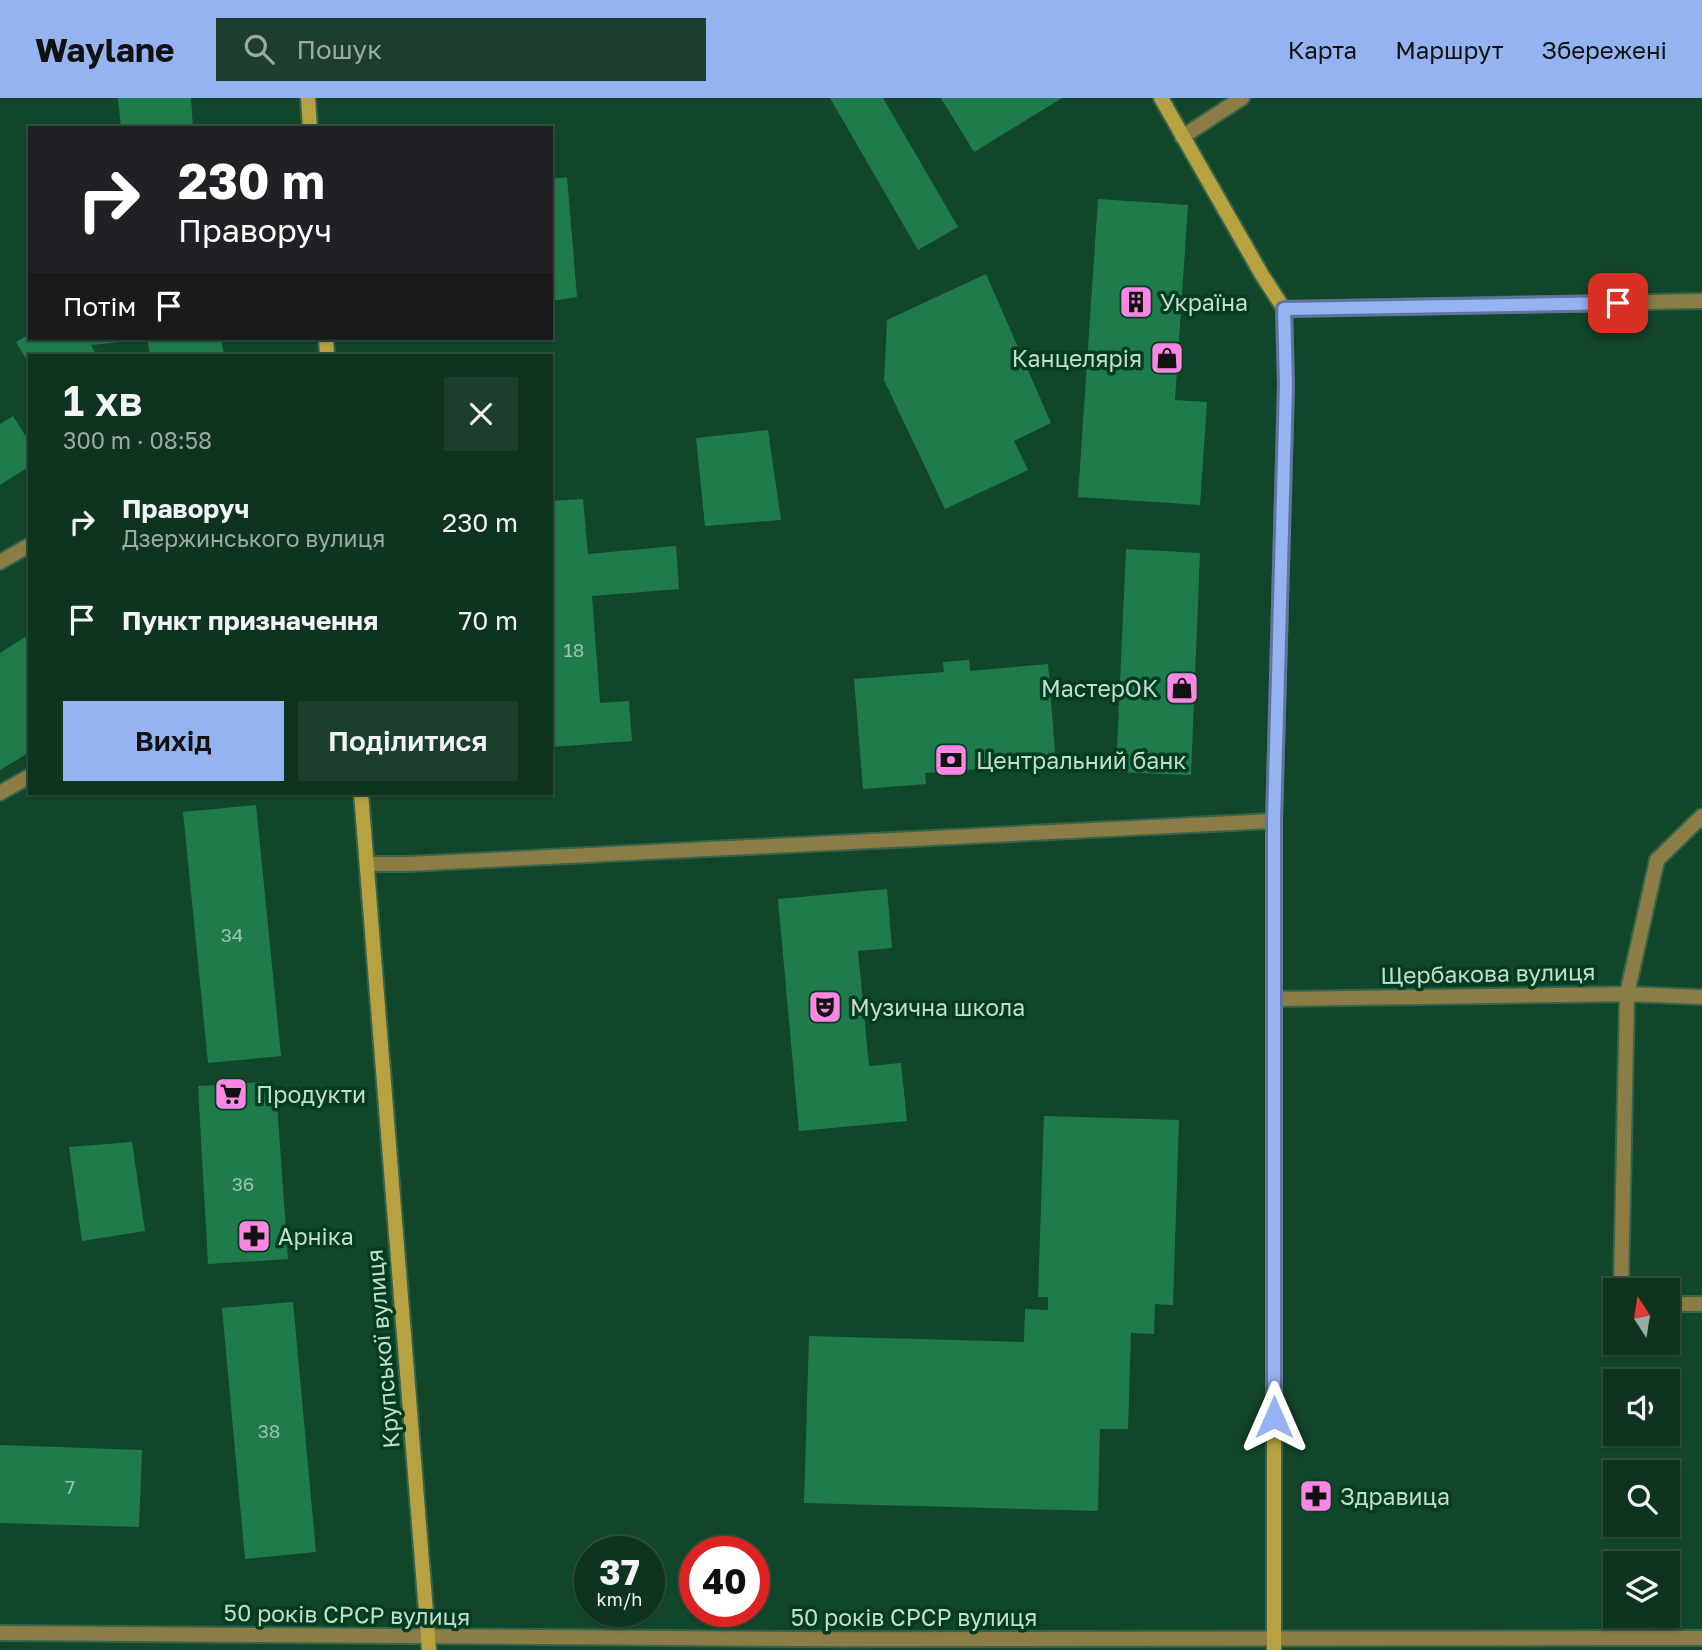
<!DOCTYPE html>
<html lang="uk">
<meta charset="utf-8">
<style>
:root{--surface:#0e3420;--page:#1c3f2d;--text:#f1f3f6;--muted:#9baaa5;--line:#2e4f3e;--accent:#95b2f1}
body{margin:0;font-family:"Golos Text",sans-serif;background:var(--page);color:var(--text);height:100vh;display:flex;flex-direction:column;font-size:26px;white-space:nowrap}
*{box-sizing:border-box;margin:0}
p{font-size:23px;color:var(--muted)}
.icon{flex:none;width:38px;height:38px;fill:none;stroke:currentColor;stroke-width:2;stroke-linecap:round;stroke-linejoin:round}
.map{position:relative;flex:1;overflow:hidden}
.drawer{position:absolute;left:28px;top:256px;width:525px;height:441px;display:flex;flex-direction:column;background:var(--surface);border-radius:0px;box-shadow:0 2px 5px #0004,0 0 0 2px var(--line)}
.drawer>*{flex:none}
.banner{position:absolute;left:28px;top:28px;width:525px;height:214px;border-radius:0px;box-shadow:0 2px 5px #0004,0 0 0 2px var(--line);background:#202124;color:#fff;overflow:hidden}
.needle{width:46px;rotate:348deg}
.fabs{position:absolute;left:1603px;top:1180px;display:grid;gap:14px}
.fabs a{display:grid;place-items:center;width:77px;height:77px;border-radius:0px;background:var(--surface);box-shadow:0 2px 5px #0004,0 0 0 2px var(--line);font-size:35px}
.speed{position:absolute;left:574px;top:1438px;display:flex;gap:14px;font-size:35px;font-weight:700;text-align:center}
.speed>*{display:grid;place-content:center;width:91px;height:91px;border-radius:50%;background:var(--surface);box-shadow:0 2px 5px #0004,0 0 0 2px var(--line);line-height:1}
.speed small{font-size:18px;font-weight:400}
.speed .limit{border:10px solid #d22;background:#fff;color:#111}
.pin{position:absolute;display:grid;place-items:center;width:60px;height:60px;color:#fff;margin:-30px;border-radius:14px;box-shadow:0 4px 10px #0006}
.me{position:absolute;width:77px;margin:-38px;rotate:0deg;stroke-linejoin:round;filter:drop-shadow(0 0 5px #0008)}
.turn{display:flex;align-items:center;gap:24px;height:147px;padding:0 35px;font-size:32px}
.turn .icon{width:91px;height:91px;stroke-width:2.5}
.turn b{display:block;font-size:49px;line-height:60px}
.then{display:flex;align-items:center;height:66px;padding:0 35px;background:#0003;gap:14px;font-size:26px}
.round{display:grid;place-items:center;flex:none;width:74px;height:74px;border-radius:0px;background:var(--page)}
.head{display:flex;align-items:center;justify-content:space-between;height:119px;padding:0 35px}
h1{font-size:42px;font-weight:600;line-height:52px}
.cta{display:flex;gap:14px;margin-top:auto;padding:14px 35px}
.cta a{flex:1;height:80px;border-radius:0px;background:var(--accent);color:#111;font-size:28px;font-weight:600;line-height:80px;text-align:center}
.cta a+a{background:var(--page);color:var(--text)}
ul{padding:0;list-style:none}
li{display:flex;align-items:center;gap:21px;height:98px;padding:0 35px}
li div{flex:1}
li b{display:block;font-size:26px}
li em{font-style:normal}
header{display:flex;align-items:center;gap:42px;box-sizing:border-box;height:98px;padding:0 35px;background:var(--accent);color:#111}
header strong{font-size:33px}
nav{display:flex;gap:38px;margin-inline-start:auto;font-size:24px}
.search{width:490px;height:63px;background:var(--page);display:flex;align-items:center;gap:18px;box-sizing:border-box;padding:0 24px;border-radius:0px;color:var(--muted);font-size:26px}
.map>svg:first-child{display:block}
.building{fill:#207b4c}
.lines{fill:none;stroke-linecap:round;stroke-linejoin:round}
.lane-casing{stroke:#35644a;stroke-width:18}
.street-casing{stroke:#35644a;stroke-width:18}
.secondary-casing{stroke:#35644a;stroke-width:18}
.lane{stroke:#8b7d45;stroke-width:14}
.street{stroke:#8b7d45;stroke-width:14}
.secondary{stroke:#b7a141;stroke-width:14}
.route-casing{stroke:#61749d;stroke-width:18}
.route{stroke:#95b2f1;stroke-width:12}
.labels{text-anchor:middle;dominant-baseline:central;stroke-width:7;stroke-linejoin:round;paint-order:stroke}
.number-label{font-size:19px;fill:#9ac5ac}
.poi-label{font-size:23px;fill:#c3decc;stroke:#033c20;text-anchor:start}
.street-label{font-size:23px;fill:#c3decc;stroke:#033c20}
</style>
<header>
<strong>Waylane</strong>
<div class="search"><svg class="icon" aria-label="search" viewBox="0 0 24 24"><circle cx="10" cy="10" r="6"/><path d="M15 15l6 6"/></svg>Пошук</div>
<nav><a>Карта</a><a>Маршрут</a><a>Збережені</a></nav>
</header>
<div class="map">
<svg width="1702" height="1552" viewBox="0 0 1702 1552">
<rect width="100%" height="100%" fill="#12462a"/>
<path class="building" d="M118,0H191L193,30H121Z
M830,0H883L958,129L918,152Z
M941,0H1062L974,54Z
M567,79L577,199L551,203V81Z
M1098,101L1188,107L1175,302L1207,304L1200,407L1078,399Z
M986,176L1051,325L1014,343L1028,372L945,411L884,282L887,222Z
M30,236V240H145V242L91,247L96,257H30V267L16,244Z
M147,240H221L224,257H150Z
M13,318L30,345V368L0,387V326Z
M768,332L781,422L705,428L696,340Z
M583,401L588,456L676,448L679,491L592,498L600,605L629,603L632,643L551,649V403Z
M1126,451L1200,455L1191,677L1116,674Z
M25,539L30,547V654L0,672V555Z
M969,562L970,573L1048,566L1056,665L925,675L926,686L863,691L854,581L944,574L943,564Z
M256,707L281,958L208,965L183,714Z
M887,791L892,850L858,853L869,968L901,965L907,1023L799,1033L778,801Z
M264,984L265,1004L277,1005L288,1161L208,1166L198,988Z
M1044,1018L1179,1022L1173,1207L1155,1206L1154,1236L1131,1235L1128,1331H1100L1098,1413L804,1405L809,1238L1024,1244L1025,1211L1048,1212V1199H1038Z
M132,1044L145,1133L82,1143L69,1049Z
M293,1204L316,1454L245,1461L222,1210Z
M0,1347L142,1352L139,1429L0,1425Z"/>
<g class="lines">
<defs>
<path id="lane" d="M0,695L30,678
M367,766H407L1274,723"/>
<path id="street" d="M1182,39L1242,0
M1284,211L1702,203
M0,464L30,447
M1274,901L1627,896L1702,899
M1621,1192L1627,896L1657,762L1702,718
M1668,1206H1702
M0,1535C567,1542 1135,1543 1702,1540"/>
<path id="secondary" d="M308,0L310,30
M1161,0L1262,177L1284,211L1286,287L1274,723V1552
M326,240L327,257
M361,695L429,1552"/>
</defs>
<use href="#lane" class="lane-casing"/>
<use href="#street" class="street-casing"/>
<use href="#secondary" class="secondary-casing"/>
<use href="#lane" class="lane"/>
<use href="#street" class="street"/>
<use href="#secondary" class="secondary"/>
</g>
<g class="lines">
<defs>
<path id="route" d="M1274,1319V723L1286,287L1284,211L1618,205"/>
</defs>
<use href="#route" class="route-casing"/>
<use href="#route" class="route"/>
</g>
<defs>
<symbol id="building-square" viewBox="-11 -11 22 22"><rect x="-9" y="-9" width="18" height="18" rx="4" fill="#fc86e3" stroke="#033c20"/><path d="M-4-6H4V6H1V3H-1V6H-4ZM-2.5-4.3h1.7v1.8h-1.7ZM.8-4.3h1.7v1.8H.8ZM-2.5-1h1.7V.8h-1.7ZM.8-1h1.7V.8H.8Z" fill="#111"/></symbol>
<symbol id="shop-square" viewBox="-11 -11 22 22"><rect x="-9" y="-9" width="18" height="18" rx="4" fill="#fc86e3" stroke="#033c20"/><path d="M-5-2.5h2.3a2.7 3.5 0 0 1 5.4 0H5L5.5 6h-11ZM-1.5-2.5h3a1.5 2.3 0 0 0-3 0Z" fill="#111"/></symbol>
<symbol id="bank-square" viewBox="-11 -11 22 22"><rect x="-9" y="-9" width="18" height="18" rx="4" fill="#fc86e3" stroke="#033c20"/><path d="M-6-4H6V4H-6ZM0-2.3a2.3 2.3 0 1 0 0 4.6a2.3 2.3 0 1 0 0-4.6Z" fill="#111"/></symbol>
<symbol id="theatre-square" viewBox="-11 -11 22 22"><rect x="-9" y="-9" width="18" height="18" rx="4" fill="#fc86e3" stroke="#033c20"/><path d="M-5-5.5Q0-4 5-5.5V0Q5 5 0 6Q-5 5-5 0ZM-3.3-2.5H-1v1.5H-3.3ZM1-2.5H3.3v1.5H1ZM-2.8 1Q0 5.5 2.8 1Z" fill="#111"/></symbol>
<symbol id="supermarket-square" viewBox="-11 -11 22 22"><rect x="-9" y="-9" width="18" height="18" rx="4" fill="#fc86e3" stroke="#033c20"/><path d="M-6-5.5h2.5l.6 2H6L4.5 2H-2.5L-4.4-4H-6ZM-1.5 3.2a1.3 1.3 0 1 0 .1 0ZM3 3.2a1.3 1.3 0 1 0 .1 0Z" fill="#111"/></symbol>
<symbol id="pharmacy-square" viewBox="-11 -11 22 22"><rect x="-9" y="-9" width="18" height="18" rx="4" fill="#fc86e3" stroke="#033c20"/><path d="M-2-6h4v4h4v4h-4v4h-4v-4h-4v-4h4Z" fill="#111"/></symbol>
</defs>
<g fill-rule="evenodd">
<use href="#building-square" x="1117" y="185" width="38" height="38"/>
<use href="#shop-square" x="1148" y="241" width="38" height="38"/>
<use href="#shop-square" x="1163" y="571" width="38" height="38"/>
<use href="#bank-square" x="932" y="643" width="38" height="38"/>
<use href="#theatre-square" x="806" y="890" width="38" height="38"/>
<use href="#supermarket-square" x="212" y="977" width="38" height="38"/>
<use href="#pharmacy-square" x="235" y="1119" width="38" height="38"/>
<use href="#pharmacy-square" x="1297" y="1379" width="38" height="38"/>
</g>
<g class="labels">
<g class="number-label">
<text x="574" y="551">18</text>
<text x="232" y="836">34</text>
<text x="243" y="1085">36</text>
<text x="269" y="1332">38</text>
<text x="70" y="1388">7</text>
</g>
<g class="poi-label">
<text x="1160" y="204">Україна</text>
<text x="1142" y="260" text-anchor="end">Канцелярія</text>
<text x="1158" y="590" text-anchor="end">МастерОК</text>
<text x="976" y="662">Центральний банк</text>
<text x="850" y="909">Музична школа</text>
<text x="256" y="996">Продукти</text>
<text x="278" y="1138">Арніка</text>
<text x="1340" y="1398">Здравица</text>
</g>
<g class="street-label">
<text transform="translate(1488 875) rotate(-1)">Щербакова вулиця</text>
<text transform="translate(382 1251) rotate(-95)">Крупської вулиця</text>
<text transform="translate(347 1516) rotate(1)">50 років СРСР вулиця</text>
<text x="914" y="1519">50 років СРСР вулиця</text>
</g>
</g>
</svg>
<div class="fabs">
<a><svg class="needle" viewBox="-14 -14 28 28"><path d="M0-13l5 13h-10z" fill="#e53935"/><path d="M0 13l5-13h-10z" fill="#9baaa5"/></svg></a>
<a><svg class="icon" aria-label="sound" viewBox="0 0 24 24"><path d="M4 9h4l5-4v14l-5-4H4zM17 9q2 3 0 6"/></svg></a>
<a><svg class="icon" aria-label="search" viewBox="0 0 24 24"><circle cx="10" cy="10" r="6"/><path d="M15 15l6 6"/></svg></a>
<a><svg class="icon" aria-label="layers" viewBox="0 0 24 24"><path d="M12 4l9 5-9 5-9-5zM3 14l9 5 9-5"/></svg></a>
</div>
<div class="speed"><div>37<small>km/h</small></div><div class="limit">40</div></div>
<div class="pin" style="left:1618px;top:205px;background:#d93025"><svg class="icon" aria-label="arrive" viewBox="0 0 24 24"><path d="M6 21V4h12l-3 4 3 4H6"/></svg></div>
<svg class="me" style="left:1274px;top:1319px" viewBox="-20 -20 40 40"><path d="M0-17L14 15 0 8-14 15z" fill="#95b2f1" stroke="#fff" stroke-width="4"/></svg>
<div class="banner">
<div class="turn"><svg class="icon" aria-label="right" viewBox="0 0 24 24"><path d="M7 20v-9h11M14 6l5 5-5 5"/></svg><div><b>230 m</b>Праворуч</div></div>
<div class="then">Потім<svg class="icon" aria-label="arrive" viewBox="0 0 24 24"><path d="M6 21V4h12l-3 4 3 4H6"/></svg></div>
</div>
<section class="drawer">
<div class="head"><div><h1>1 хв</h1><p>300 m · 08:58</p></div><a class="round"><svg class="icon" aria-label="close" viewBox="0 0 24 24"><path d="M6 6l12 12M18 6L6 18"/></svg></a></div>
<ul>
<li><svg class="icon" aria-label="right" viewBox="0 0 24 24"><path d="M7 20v-9h11M14 6l5 5-5 5"/></svg><div><b>Праворуч</b><p>Дзержинського вулиця</p></div><em>230 m</em></li>
<li><svg class="icon" aria-label="arrive" viewBox="0 0 24 24"><path d="M6 21V4h12l-3 4 3 4H6"/></svg><div><b>Пункт призначення</b></div><em>70 m</em></li>
</ul>
<div class="cta"><a>Вихід</a><a>Поділитися</a></div>
</section>
</div>
